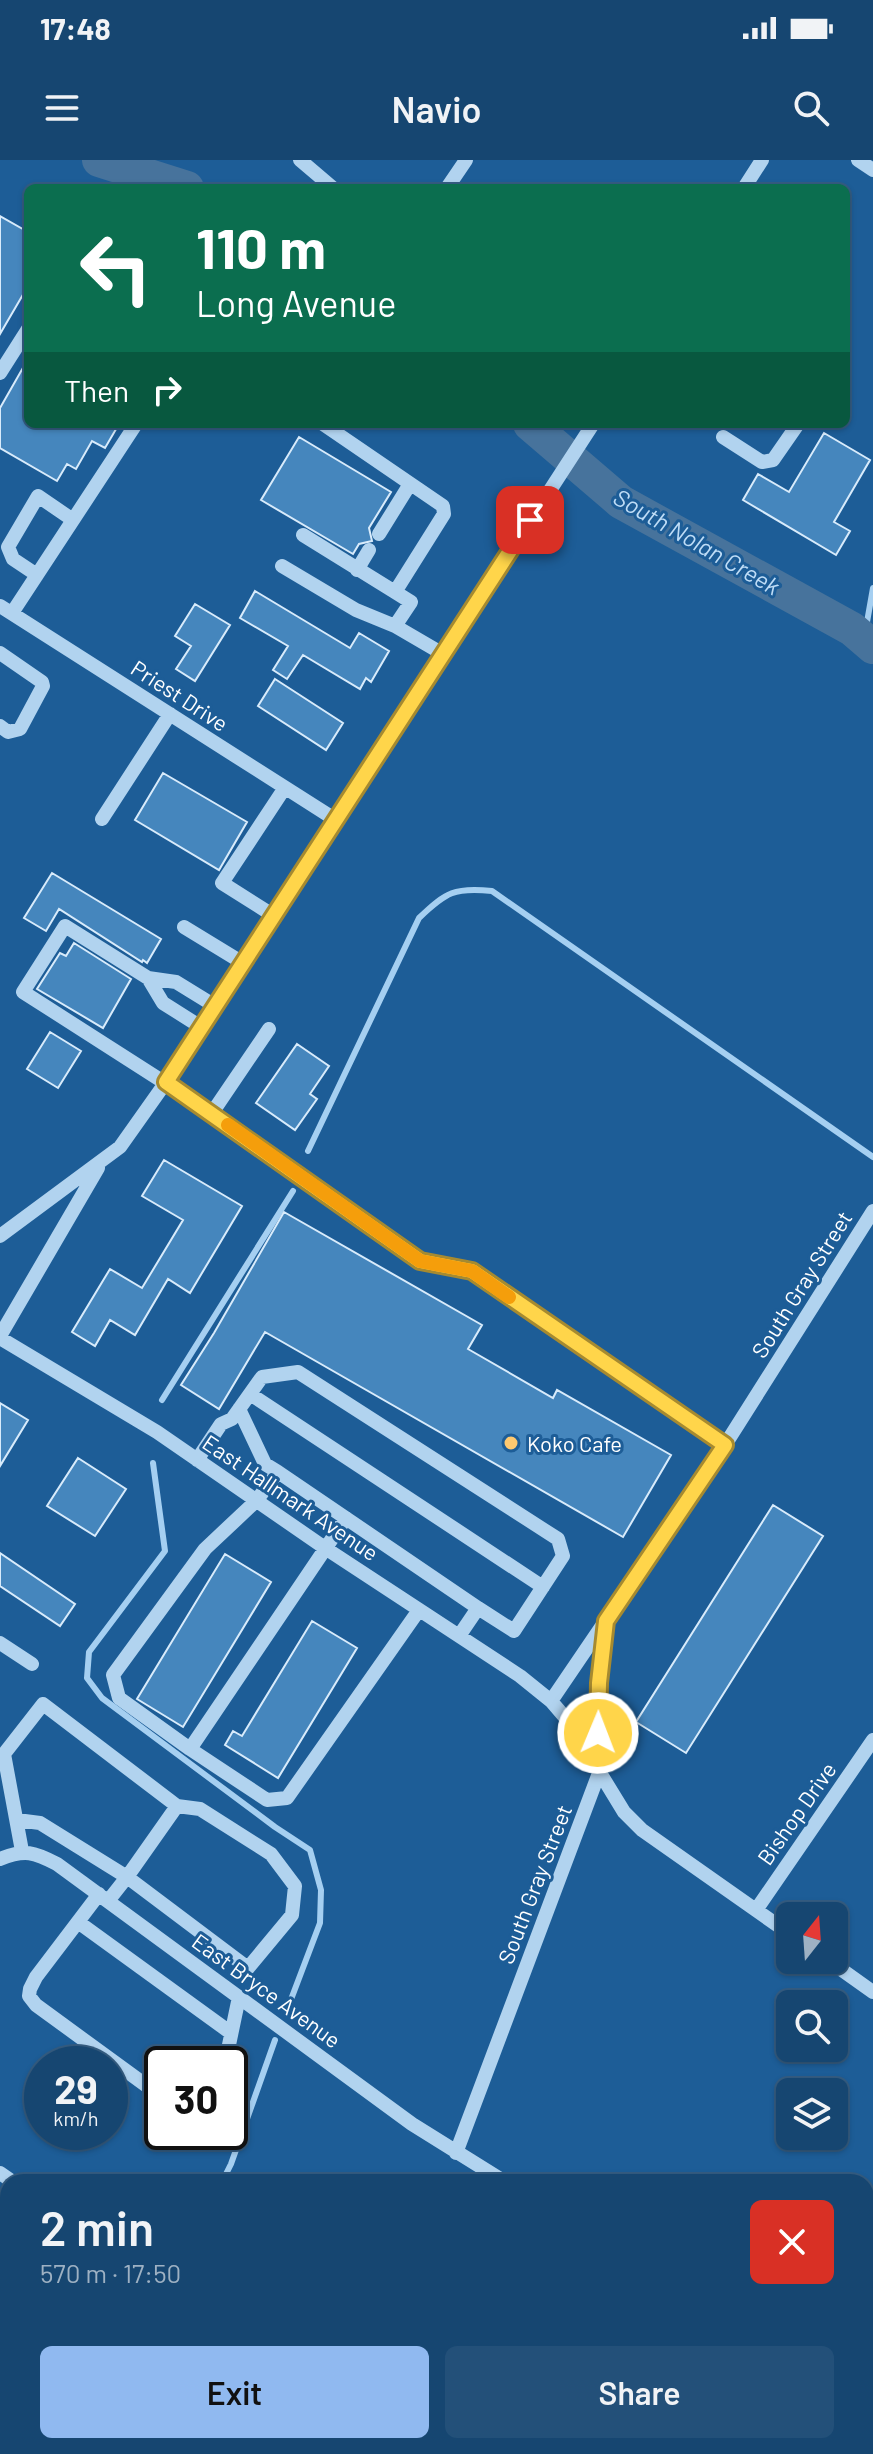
<!DOCTYPE html>
<meta charset="utf-8">
<style>
:root{--surface:#164671;--page:#235079;--text:#f1f3f6;--muted:#9eb1c3;--line:#355e84;--accent:#90b9f0}
body{margin:0;font-family:Barlow,sans-serif;background:var(--page);color:var(--text);height:100vh;display:flex;flex-direction:column;font-size:30px;white-space:nowrap}
*{box-sizing:border-box;margin:0}
p{font-size:26px;color:var(--muted)}
.icon{flex:none;width:44px;height:44px;fill:none;stroke:currentColor;stroke-width:2;stroke-linecap:round;stroke-linejoin:round}
.map{position:relative;flex:1;overflow:hidden}
.details{position:absolute;left:0px;top:2014px;width:874px;height:280px;display:flex;flex-direction:column;background:var(--surface);border-radius:24px 24px 0 0;box-shadow:0 2px 6px #0004,0 0 0 2px var(--line)}
.details>*{flex:none}
.banner{position:absolute;left:24px;top:24px;width:826px;height:244px;border-radius:12px;box-shadow:0 2px 6px #0004,0 0 0 2px var(--line);background:#0b6e4f;color:#fff;overflow:hidden}
.needle{width:52px;rotate:17deg}
.tools{position:absolute;left:776px;top:1742px;display:grid;gap:16px}
.tools a{display:grid;place-items:center;width:72px;height:72px;border-radius:12px;background:var(--surface);box-shadow:0 2px 6px #0004,0 0 0 2px var(--line);font-size:40px}
.speed{position:absolute;left:24px;top:1886px;display:flex;gap:16px;font-size:40px;font-weight:700;text-align:center}
.speed>*{display:grid;place-content:center;width:104px;height:104px;border-radius:50%;background:var(--surface);box-shadow:0 2px 6px #0004,0 0 0 2px var(--line);line-height:1}
.speed small{font-size:20px;font-weight:400}
.speed .limit{border:4px solid #111;border-radius:12px;background:#fff;color:#111}
.pin{position:absolute;display:grid;place-items:center;width:68px;height:68px;color:#fff;margin:-34px;border-radius:16px;box-shadow:0 4px 12px #0006}
.me{position:absolute;width:88px;margin:-44px;rotate:1deg;stroke-linejoin:round;filter:drop-shadow(0 0 6px #0008)}
.turn{display:flex;align-items:center;gap:28px;height:168px;padding:0 40px;font-size:36px}
.turn .icon{width:104px;height:104px;stroke-width:2.5}
.turn b{display:block;font-size:56px;line-height:68px}
.then{display:flex;align-items:center;height:76px;padding:0 40px;background:#0003;gap:16px;font-size:30px}
.round{display:grid;place-items:center;flex:none;width:84px;height:84px;border-radius:12px;background:var(--page)}
.headline{display:flex;align-items:center;justify-content:space-between;height:136px;padding:0 40px}
h1{font-size:48px;font-weight:600;line-height:60px}
.primary-button{display:flex;gap:16px;margin-top:auto;padding:16px 40px}
.primary-button a{flex:1;height:92px;border-radius:12px;background:var(--accent);color:#111;font-size:32px;font-weight:600;line-height:92px;text-align:center}
.primary-button a+a{background:var(--page);color:var(--text)}
.status{display:flex;justify-content:space-between;align-items:center;height:56px;padding:0 40px;background:var(--surface);direction:ltr}
.status svg{height:22px;fill:currentColor}
header{display:flex;justify-content:space-between;align-items:center;height:104px;padding:0 40px;background:var(--surface);font-size:36px;font-weight:600}
.map>svg:first-child{display:block}
.lines{fill:none;stroke-linecap:round;stroke-linejoin:round}
.stream{stroke:#a5cff1;stroke-width:6}
.river{stroke:#47739c;stroke-width:34}
.building{fill:#4586bd;stroke:#d8ebfb;stroke-width:2}
.minor{stroke:#b1d3ef;stroke-width:14}
.route-casing{stroke:#a68a30;stroke-width:20}
.route{stroke:#ffd54a;stroke-width:14}
.slow{stroke:#f59e0b;stroke-width:14}
.poi-dot{fill:#fec970;stroke:#1d5d97;stroke-width:3}
.labels{text-anchor:middle;dominant-baseline:central;stroke-width:6;stroke-linejoin:round;paint-order:stroke}
.street-label{font-size:22px;fill:#fff;stroke:#1d5d97}
.poi-label{font-size:22px;fill:#fff;stroke:#1d5d97;text-anchor:start}
.water-label{font-size:24px;font-style:italic;fill:#bedcf6;stroke:#1d5d97}
</style>
<div class="status"><b>17:48</b><svg viewBox="0 0 49 12"><path d="M0 12V9h3v3zM5 12V6h3v6zM10 12V3h3v9zM15 12V0h3v12zM26 1h20v11H26zM47 4h2v5h-2z"/></svg></div>
<header><svg class="icon" aria-label="menu" viewBox="0 0 24 24"><path d="M4 6h16M4 12h16M4 18h16"/></svg>Navio<svg class="icon" aria-label="search" viewBox="0 0 24 24"><circle cx="10" cy="10" r="6"/><path d="M15 15l6 6"/></svg></header>
<div class="map">
<svg width="873" height="2294" viewBox="0 0 873 2294">
<rect width="100%" height="100%" fill="#1d5d97"/>
<g class="lines">
<path class="stream" d="M864,479L873,428
M308,991L419,758C446,732 455,727 492,731L873,997
M162,1240L293,1031
M153,1303L165,1391L89,1492L87,1518L102,1538L275,1667L310,1690L321,1730L320,1763L287,1850
M222,2022L231,2004L275,1880
M50,2294L58,2286"/>
<path class="river" d="M99,0L187,28
M530,264L621,342L852,469L873,487"/>
</g>
<path class="building" d="M0,56L28,72V126L0,174Z
M28,199V264H119L105,288L92,281L76,309L67,304L57,321L0,288V248Z
M824,273L870,300L834,362L850,371L836,395L743,340L758,314L789,332Z
M299,277L391,332L369,368L372,381L359,384L353,394L261,340Z
M255,431L350,488L359,473L389,491L371,522L366,518L360,529L303,495L287,519L273,510L288,486L240,458Z
M195,444L230,465L195,521L176,509L191,486L175,476Z
M275,519L343,563L326,590L258,546Z
M163,613L247,662L219,710L135,660Z
M52,713L161,779L147,803L143,800L142,802L59,749L46,771L24,758Z
M74,783L131,819L103,868L37,829L60,793L66,796Z
M50,872L81,891L58,928L27,909Z
M297,884L329,906L310,934L317,939L295,970L256,943Z
M164,1000L242,1046L190,1133L168,1119L135,1175L110,1160L95,1186L72,1172L110,1109L142,1128L183,1060L142,1036Z
M284,1052L482,1165L468,1189L553,1238L557,1230L671,1295L623,1377L265,1172L219,1249L181,1225L214,1173Z
M0,1243L28,1260L0,1306Z
M78,1298L126,1329L95,1376L47,1346Z
M773,1345L823,1376L686,1593L636,1562Z
M0,1393L75,1444L60,1466L0,1426Z
M225,1394L271,1422L183,1567L137,1539Z
M312,1461L357,1488L278,1618L225,1585L233,1571L242,1576Z"/>
<g class="lines">
<path class="minor" d="M300,0L333,28
M858,0L873,10
M447,28L466,0
M744,28L762,0
M0,213L28,169
M323,264L443,346L444,354L395,432L411,442L395,466L443,494
M723,277L762,302L773,300L798,264
M379,374L410,324
M303,375L395,432
M282,406L356,450L395,466
M357,410L369,390
M37,415L13,399L8,387L38,336L73,360
M0,446L336,660
M12,453L136,264
M0,493L42,522L43,526L20,569L8,572L0,566
M102,659L170,554
M274,756L222,723L284,629
M184,767L243,803
M148,818L176,822L215,846
M201,867L163,843L148,818L65,766L23,832L212,953L420,1101L472,1111L725,1285
M212,953L269,869
M0,1076L120,987L166,922L593,264
M0,1176L98,1008
M0,1178L157,1272L325,1388L520,1516L551,1541L569,1562L624,1652L642,1670L790,1774
M250,1234L543,1427
M239,1249L265,1304L278,1312
M197,1300L221,1264L232,1259L262,1217L298,1212L558,1379L563,1396L514,1471L478,1448L459,1476
M346,1358L190,1589L119,1538L113,1515L205,1389L256,1341L278,1312L478,1448
M0,1483L32,1504
M551,1541L725,1285L873,1051
M190,1589L267,1640L287,1638L419,1450
M17,1660L40,1663L127,1717L108,1741
M22,1691L4,1594L43,1544L177,1646L200,1649L271,1694L295,1726L292,1755L248,1808L127,1717L177,1646
M0,1699C25,1689 34,1692 57,1704L412,1964L505,2022
M99,1734L36,1817L30,1829L29,1836L36,1845L162,1937
M756,1750L873,1580
M78,1762L231,1873
M828,1800L873,1832
M225,1904L239,1837
M456,1993L599,1613V1523L605,1464
M0,2013L13,2022
M0,2116L8,2111
M866,2249L872,2238
M384,2286L395,2294
M661,2286L665,2294
M843,2286L854,2294
M318,2294L328,2286"/>
</g>
<g class="lines">
<defs>
<path id="route" d="M530,360L166,922L420,1101L472,1111L725,1285L606,1461L599,1523L598,1573"/>
</defs>
<use href="#route" class="route-casing"/>
<use href="#route" class="route"/>
<path class="slow" d="M228,965L420,1101L472,1111L509,1137"/>
</g>
<circle class="poi-dot" cx="511" cy="1283" r="8"/>
<g class="labels">
<g class="street-label">
<text transform="translate(180 535) rotate(33)">Priest Drive</text>
<text transform="translate(801 1124) rotate(-58)">South Gray Street</text>
<text transform="translate(291 1337) rotate(34)">East Hallmark Avenue</text>
<text transform="translate(796 1653) rotate(-55)">Bishop Drive</text>
<text transform="translate(534 1724) rotate(-69)">South Gray Street</text>
<text transform="translate(267 1830) rotate(36)">East Bryce Avenue</text>
</g>
<g class="poi-label">
<text x="527" y="1283">Koko Cafe</text>
</g>
<g class="water-label">
<text transform="translate(697 381) rotate(30)">South Nolan Creek</text>
</g>
</g>
</svg>
<div class="tools">
<a><svg class="needle" viewBox="-14 -14 28 28"><path d="M0-13l5 13h-10z" fill="#e53935"/><path d="M0 13l5-13h-10z" fill="#9eb1c3"/></svg></a>
<a><svg class="icon" aria-label="search" viewBox="0 0 24 24"><circle cx="10" cy="10" r="6"/><path d="M15 15l6 6"/></svg></a>
<a><svg class="icon" aria-label="layers" viewBox="0 0 24 24"><path d="M12 4l9 5-9 5-9-5zM3 14l9 5 9-5"/></svg></a>
</div>
<div class="speed"><div>29<small>km/h</small></div><div class="limit">30</div></div>
<div class="pin" style="left:530px;top:360px;background:#d93025"><svg class="icon" aria-label="arrive" viewBox="0 0 24 24"><path d="M6 21V4h12l-3 4 3 4H6"/></svg></div>
<svg class="me" style="left:598px;top:1573px" viewBox="-20 -20 40 40"><circle r="17" fill="#ffd54a" stroke="#fff" stroke-width="3"/><path d="M0-11L8 9 0 5-8 9z" fill="#fff"/></svg>
<div class="banner">
<div class="turn"><svg class="icon" aria-label="left" viewBox="0 0 24 24"><path d="M17 20v-9H6M10 6l-5 5 5 5"/></svg><div><b>110 m</b>Long Avenue</div></div>
<div class="then">Then<svg class="icon" aria-label="right" viewBox="0 0 24 24"><path d="M7 20v-9h11M14 6l5 5-5 5"/></svg></div>
</div>
<section class="details">
<div class="headline"><div><h1>2 min</h1><p>570 m · 17:50</p></div><a class="round" style="background:#d93025;color:#fff"><svg class="icon" aria-label="close" viewBox="0 0 24 24"><path d="M6 6l12 12M18 6L6 18"/></svg></a></div>
<div class="primary-button"><a>Exit</a><a>Share</a></div>
</section>
</div>
